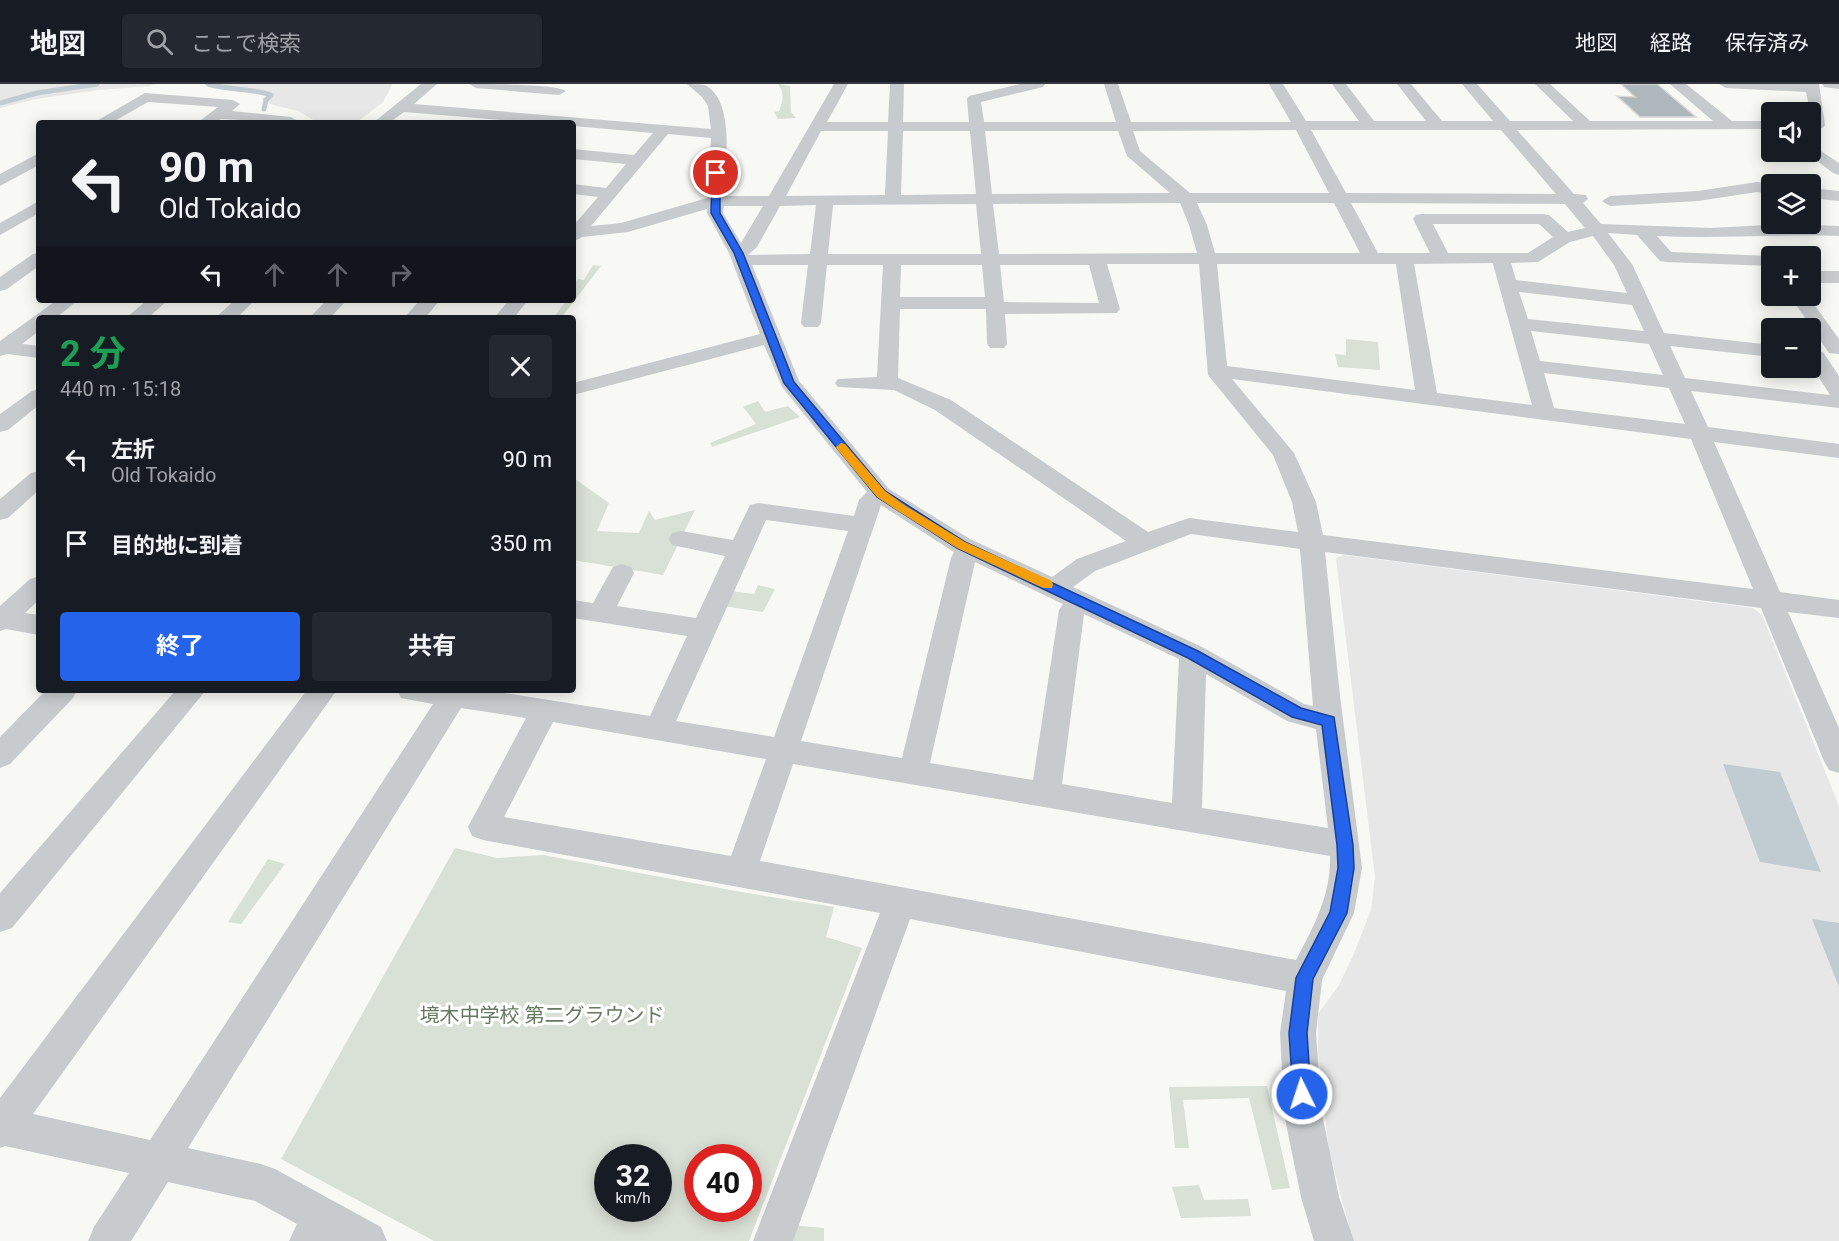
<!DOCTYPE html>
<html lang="ja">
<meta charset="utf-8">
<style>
:root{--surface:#171b24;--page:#242831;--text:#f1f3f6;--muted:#9ea1a6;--line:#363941;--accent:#2563eb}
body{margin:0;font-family:Roboto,"Noto Sans JP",sans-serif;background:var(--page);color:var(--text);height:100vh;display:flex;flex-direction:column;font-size:22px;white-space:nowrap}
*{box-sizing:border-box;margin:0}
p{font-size:20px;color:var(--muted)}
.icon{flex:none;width:33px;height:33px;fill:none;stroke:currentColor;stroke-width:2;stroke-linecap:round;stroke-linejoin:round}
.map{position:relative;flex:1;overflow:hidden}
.drawer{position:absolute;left:36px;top:231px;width:540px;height:378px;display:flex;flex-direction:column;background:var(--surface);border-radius:6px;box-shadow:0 3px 15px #0003}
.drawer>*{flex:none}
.guide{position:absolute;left:36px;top:36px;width:540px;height:183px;border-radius:6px;box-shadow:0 3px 15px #0003;background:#171b24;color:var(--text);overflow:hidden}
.tools{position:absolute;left:1761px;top:18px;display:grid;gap:12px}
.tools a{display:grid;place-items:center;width:60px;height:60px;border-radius:6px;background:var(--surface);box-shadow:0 3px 15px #0003;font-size:30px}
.speed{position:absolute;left:594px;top:1060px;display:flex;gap:12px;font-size:30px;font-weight:700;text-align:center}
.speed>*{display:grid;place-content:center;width:78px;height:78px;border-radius:50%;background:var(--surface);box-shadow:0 3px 15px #0003;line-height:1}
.speed small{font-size:15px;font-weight:400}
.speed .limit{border:9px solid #d22;background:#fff;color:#111}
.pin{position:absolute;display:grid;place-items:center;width:51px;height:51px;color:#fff;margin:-26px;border:3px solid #fff;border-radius:50%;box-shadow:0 2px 6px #0007}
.me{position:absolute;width:66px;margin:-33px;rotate:356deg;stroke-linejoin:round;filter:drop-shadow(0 0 4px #0008)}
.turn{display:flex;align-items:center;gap:21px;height:126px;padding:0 24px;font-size:27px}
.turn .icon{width:78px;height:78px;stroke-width:2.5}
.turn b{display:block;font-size:42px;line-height:51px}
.lanes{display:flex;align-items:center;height:57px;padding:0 24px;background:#0003;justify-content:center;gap:30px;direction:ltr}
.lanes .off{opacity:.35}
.round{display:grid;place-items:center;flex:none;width:63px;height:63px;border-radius:6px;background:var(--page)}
.headline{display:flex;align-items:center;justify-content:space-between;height:102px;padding:0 24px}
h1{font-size:36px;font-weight:700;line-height:45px;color:#1e9e55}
.action{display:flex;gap:12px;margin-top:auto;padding:12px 24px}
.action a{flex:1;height:69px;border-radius:6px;background:var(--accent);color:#fff;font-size:24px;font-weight:700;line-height:69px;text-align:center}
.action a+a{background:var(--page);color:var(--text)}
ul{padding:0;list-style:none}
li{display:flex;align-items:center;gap:18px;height:84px;padding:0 24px}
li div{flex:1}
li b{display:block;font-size:22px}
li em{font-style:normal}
header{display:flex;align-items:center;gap:36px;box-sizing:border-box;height:84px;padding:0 30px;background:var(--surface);border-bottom:2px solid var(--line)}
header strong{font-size:28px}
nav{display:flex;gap:33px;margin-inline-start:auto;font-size:21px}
.search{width:420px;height:54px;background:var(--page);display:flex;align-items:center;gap:15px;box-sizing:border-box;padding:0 21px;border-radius:6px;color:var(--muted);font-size:22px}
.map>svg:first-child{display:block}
.built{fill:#e6e7e6}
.green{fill:#d9e0d5;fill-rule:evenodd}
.water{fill:#c0ccd1}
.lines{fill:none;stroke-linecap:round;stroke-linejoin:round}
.stream{stroke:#c0ccd1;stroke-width:5}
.building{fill:#aeb7bc;stroke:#d9d9d7;stroke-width:1.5}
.minor{fill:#c7cbce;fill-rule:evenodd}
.route{fill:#2563eb;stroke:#184099;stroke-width:1.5}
.slow{fill:#f59e0b}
.labels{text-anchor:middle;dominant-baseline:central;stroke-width:6;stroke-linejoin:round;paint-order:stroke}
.near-park-label{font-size:20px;fill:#657a60;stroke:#fff}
</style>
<header>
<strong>地図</strong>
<div class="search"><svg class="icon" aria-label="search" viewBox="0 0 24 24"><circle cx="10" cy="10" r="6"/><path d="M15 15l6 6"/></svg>ここで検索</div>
<nav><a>地図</a><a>経路</a><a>保存済み</a></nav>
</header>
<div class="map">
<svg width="1839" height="1157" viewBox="0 0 1839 1157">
<rect width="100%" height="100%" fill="#f8f8f5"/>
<path class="built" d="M0,0H154L150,2L99,6L36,15L0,24Z
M205,0H392V1L383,18L357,38L315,37L298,27L273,21L262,15L267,12L256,10L253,6L219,5Z
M1344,471L1753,524L1762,531L1839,722V1157H1353L1329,1067L1318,968V930L1339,901L1353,872L1371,826L1375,793L1336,474Z"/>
<path class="green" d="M778,0L790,2L791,28L796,34L778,35L774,28L779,27C783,17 785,9 778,0Z
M593,181L601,182L561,234H553L567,216H573V201L578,195L584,196Z
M1346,255L1378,258L1380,286L1338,283L1335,270L1346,271Z
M758,317L765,328L788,322L800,333L712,363L710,359L756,340L743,323Z
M575,395L609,419L597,447L639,449L649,427L655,436L695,426L663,491L573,476Z
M758,501L775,505L763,528L724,522L731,507L754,510Z
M455,764L497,774L543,771L741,808L834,823L826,853L862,864L749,1157H434L281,1075ZM608,1074H658V1125H608ZM698,1074H748V1125H698Z
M268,775L285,780L241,840L228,838Z
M1267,1002L1290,1104L1272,1106L1249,1014L1183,1016L1189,1064H1175L1169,1003Z
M1199,1101L1204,1116L1248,1115L1251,1132L1181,1134L1172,1103Z
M789,1141L824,1144V1157H784Z"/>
<path class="water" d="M1723,680L1780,688L1821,788L1760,778Z
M1812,835L1839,839V903Z"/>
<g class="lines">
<path class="stream" d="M208,0C229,6 250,4 271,11L266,16L264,25
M0,19L37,9L97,0"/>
</g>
<path class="building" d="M1621,0H1657L1696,33H1640L1617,12L1635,13Z"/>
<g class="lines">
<path class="minor" d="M421,0H437L414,20L711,45L708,22L702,13L687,0C693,0 700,0 705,1C736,17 725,83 724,112H769L834,0H848L827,38H888L890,0H904L903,38H969L967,15L969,12L1020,0H1045L1043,3L981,18L984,38H1116L1104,0H1118L1131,38H1291L1269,0H1283L1306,37H1359L1332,0H1346L1374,37H1426L1397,0H1411L1442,37H1493L1462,0H1477L1510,37H1573L1535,0H1550L1590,37H1713L1670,0H1686L1732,37H1772V45L1517,46L1574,110L1586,111L1588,115L1583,119L1601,140L1711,144L1786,140L1839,142V152C1778,150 1718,155 1657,152L1671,168L1771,172H1775H1772L1771,182L1666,178L1660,177L1637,151L1608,149L1632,180L1664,249L1772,261V273L1670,262L1685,294L1830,311L1810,279V267L1823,268L1839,292V324L1691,307L1708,343L1839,360V374L1714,358L1780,508L1839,516V534L1788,528L1839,644V689L1829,686L1824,677L1761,524L1325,468L1340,612L1362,784L1354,829L1322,896L1316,949L1322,1030L1339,1113L1354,1157H1314L1301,1113L1284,1030L1280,949L1286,907L910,835L793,1157H753L880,829L483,756L472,752L468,743L526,634L461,624L188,1064L261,1080L275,1085L381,1143L387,1157H289L297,1140L255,1117L168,1098L131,1157H88L94,1143L129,1089L5,1062L0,1064V1014L307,606H337L33,1030L150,1056L433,620L401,614L397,606H485L650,632L687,552L573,534V516L593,519L613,483L622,480L631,483L634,489L617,522L696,534L725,472L672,461L669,455L672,449L681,447L733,456L750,421L758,419L854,432L859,416L867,408L782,303L764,261L573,311V299L760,250L729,169L707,129V125L628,148L582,153L573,158V142L598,113L573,110V100L606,104L626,80L573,75V65L634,71L653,49L573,42V39H537L404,28L389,39H373ZM1296,46L1329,109H1190L1140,67L1133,47ZM1311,46H1501L1556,110L1346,109ZM821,47H888L885,111L786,112ZM903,47H970L976,110L901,111ZM985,47H1118L1127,72L1170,109L992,110ZM668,50L711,54L707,114L621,139L591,142ZM1180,119L1189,141L1197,169L999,170L993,120ZM1197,119H1334L1360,169H1215L1207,141ZM1351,119L1565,120L1585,144L1568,148L1549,131L1543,130H1422L1416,131L1413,135L1430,169H1378ZM976,120L981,170H828L833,121ZM816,121L810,170L748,171L757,163L780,122ZM724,122H763L741,159L723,129ZM1433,140H1539L1553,153L1528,169H1448ZM1593,152L1614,181L1627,209L1516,196L1511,179L1538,178L1570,158ZM1493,179V180L1532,321L1437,309L1414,180ZM1107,180H1199L1208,291L1273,371L1292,418L1298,448L1189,434L1148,448L951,316L898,294L900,225H986L987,260L990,264H1004L1007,260L1005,230L1117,229L1120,225ZM1217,180H1396L1415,306L1227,282ZM752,181H808L801,239L804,243H818L821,239L827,181H883L877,293L838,295L835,299L838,303L894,306L935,326L1126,457L1077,475L1052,493L970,455L889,405L799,297ZM901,181H982L985,213H900ZM1000,181H1089L1099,219L1004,218ZM1519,208L1632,221L1644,247L1528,235ZM1531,247L1649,260L1663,291L1540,277ZM1544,289L1669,304L1685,340L1554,324ZM1232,295L1691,355L1753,505L1323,451L1316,418L1294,369ZM881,421L954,468L951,474L902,674L801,657ZM766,436L848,447L774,653L676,637ZM1191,450L1300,465L1313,622L1304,620L1202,563L1073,503L1095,487ZM975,478L1063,520L1059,526L1033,696L930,679ZM1084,530L1179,575L1172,719L1062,700ZM1206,590L1287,637L1316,645L1328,744L1202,724ZM553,638L766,675L731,772L504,733ZM793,680L1330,772C1331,811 1314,842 1296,876L760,777Z
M469,0C487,0 556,0 566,7L559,11L476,4Z
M1719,0H1819L1825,41L1823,44L1810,45V28L1806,8L1726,4Z
M1822,0H1839V5L1824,3Z
M145,9L233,16L240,20L232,27L291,33L298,37L297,39L221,35L214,39H197L218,23L148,18L111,39H93Z
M1810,60L1839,79V91L1833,89L1805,68H1810Z
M39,69V81L0,102V90Z
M1757,98L1774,100H1772V110L1757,108L1698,117L1610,122L1602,117L1610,112L1698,107Z
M1810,104L1839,107V117L1810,114Z
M39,117V129L0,151V139Z
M39,169V182L7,205L0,207V193L33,170Z
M1810,187H1839V199H1810Z
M1790,212H1808L1839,255V270L1829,269Z
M57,216H78L56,234H39V247L22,260L39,262V274L7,270L0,272V257Z
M147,216H168L148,234H126Z
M235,216H255L237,234H215Z
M327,216H347L330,234H309Z
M420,216H440L425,234H404Z
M509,216H528L514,234H494Z
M39,305V321L8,346L0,348V330L32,307Z
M39,387V406L8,434L0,436V415L31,389Z
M39,492V516L25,529L39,531V551L6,545L0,547V522L30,495Z
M46,606H77L73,614L10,680L0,684V653Z
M176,606H206L12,844L0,848V809Z"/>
</g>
<path class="route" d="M716,87L720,89V129L743,169L794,298L885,407L965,458L1198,567L1301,624L1334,633L1353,761L1354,784L1347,829L1313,895L1307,949L1311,1010L1308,1016L1302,1019L1295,1016L1293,1010L1289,949L1296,894L1330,828L1338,784L1337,761L1322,641L1292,633L1188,574L957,464L877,413L784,299L734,169L711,129L712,89Z"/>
<path class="slow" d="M841,359L845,360L885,407L906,422L965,458L1052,497L1053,501L1052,504H1043L957,464L898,427L877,413L837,365L836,363Z"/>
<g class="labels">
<g class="near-park-label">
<text x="542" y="931">境木中学校 第二グラウンド</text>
</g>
</g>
</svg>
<div class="tools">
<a><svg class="icon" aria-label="sound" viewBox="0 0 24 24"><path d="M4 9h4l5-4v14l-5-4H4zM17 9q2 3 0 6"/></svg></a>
<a><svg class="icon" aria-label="layers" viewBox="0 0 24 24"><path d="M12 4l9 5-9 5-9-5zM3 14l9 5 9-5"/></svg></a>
<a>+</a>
<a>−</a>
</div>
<div class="speed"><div>32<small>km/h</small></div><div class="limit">40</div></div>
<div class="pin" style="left:716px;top:89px;background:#d93025"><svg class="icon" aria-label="arrive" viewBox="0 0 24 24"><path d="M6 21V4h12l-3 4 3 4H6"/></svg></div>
<svg class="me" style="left:1302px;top:1010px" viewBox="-20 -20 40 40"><circle r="17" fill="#2563eb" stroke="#fff" stroke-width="3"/><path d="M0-11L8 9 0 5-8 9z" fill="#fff"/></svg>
<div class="guide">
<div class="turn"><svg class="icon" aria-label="left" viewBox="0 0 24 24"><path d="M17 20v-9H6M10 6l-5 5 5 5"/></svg><div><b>90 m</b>Old Tokaido</div></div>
<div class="lanes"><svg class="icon" aria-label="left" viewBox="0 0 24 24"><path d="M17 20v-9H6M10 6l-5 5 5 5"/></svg><svg class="icon off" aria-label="ahead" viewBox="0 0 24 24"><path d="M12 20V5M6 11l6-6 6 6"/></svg><svg class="icon off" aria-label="ahead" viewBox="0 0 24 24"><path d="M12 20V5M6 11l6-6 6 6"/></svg><svg class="icon off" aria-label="right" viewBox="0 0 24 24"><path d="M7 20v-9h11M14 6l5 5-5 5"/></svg></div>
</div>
<section class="drawer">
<div class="headline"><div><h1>2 分</h1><p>440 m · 15:18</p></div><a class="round"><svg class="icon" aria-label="close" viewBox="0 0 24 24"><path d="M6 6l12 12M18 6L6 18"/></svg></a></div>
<ul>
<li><svg class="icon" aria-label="left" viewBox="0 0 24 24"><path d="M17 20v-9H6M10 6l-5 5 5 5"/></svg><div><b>左折</b><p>Old Tokaido</p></div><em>90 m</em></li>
<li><svg class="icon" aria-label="arrive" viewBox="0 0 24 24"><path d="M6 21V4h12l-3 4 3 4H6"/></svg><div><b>目的地に到着</b></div><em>350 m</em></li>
</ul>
<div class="action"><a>終了</a><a>共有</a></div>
</section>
</div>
